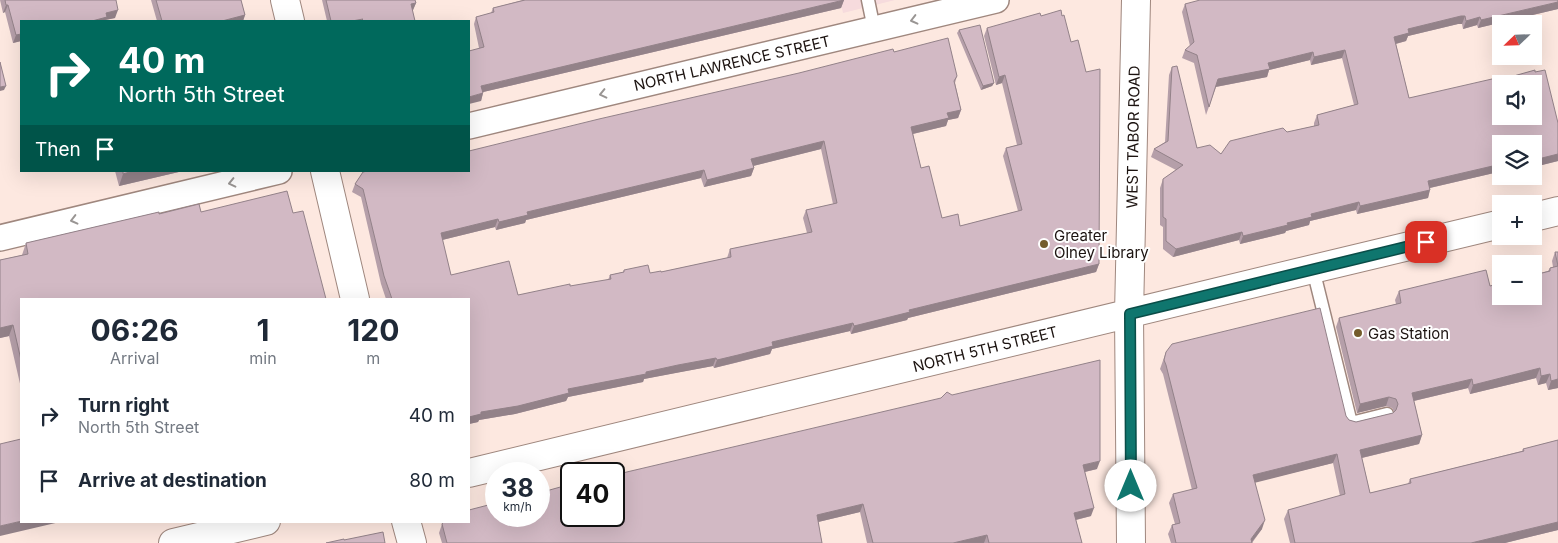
<!DOCTYPE html>
<meta charset="utf-8">
<style>
:root{--surface:#fff;--page:#f2f2f3;--text:#1f2937;--muted:#747a83}
body{margin:0;font-family:Inter,sans-serif;background:var(--page);color:var(--text);height:100vh;display:flex;flex-direction:column;font-size:19px;white-space:nowrap}
*{box-sizing:border-box;margin:0}
p{font-size:16px;color:var(--muted)}
.icon{flex:none;width:28px;height:28px;fill:none;stroke:currentColor;stroke-width:2;stroke-linecap:round;stroke-linejoin:round}
.map{position:relative;flex:1;overflow:hidden}
.side{position:absolute;left:20px;top:298px;width:450px;height:225px;display:flex;flex-direction:column;background:var(--surface);border-radius:0px;box-shadow:0 5px 20px #0002}
.side>*{flex:none}
.hud{position:absolute;left:20px;top:20px;width:450px;height:152px;border-radius:0px;box-shadow:0 5px 20px #0002;background:#00695c;color:#fff;overflow:hidden}
.needle{width:32px;rotate:247deg}
.tools{position:absolute;left:1492px;top:15px;display:grid;gap:10px}
.tools a{display:grid;place-items:center;width:50px;height:50px;border-radius:0px;background:var(--surface);box-shadow:0 5px 20px #0002;font-size:25px}
.speed{position:absolute;left:485px;top:462px;display:flex;gap:10px;font-size:25px;font-weight:700;text-align:center}
.speed>*{display:grid;place-content:center;width:65px;height:65px;border-radius:50%;background:var(--surface);box-shadow:0 5px 20px #0002;line-height:1}
.speed small{font-size:12px;font-weight:400}
.speed .limit{border:2px solid #111;border-radius:8px;background:#fff;color:#111}
.pin{position:absolute;display:grid;place-items:center;width:42px;height:42px;color:#fff;margin:-21px;border-radius:10px;box-shadow:0 2px 8px #0006}
.me{position:absolute;width:55px;margin:-28px;rotate:0deg;stroke-linejoin:round;filter:drop-shadow(0 0 4px #0008)}
.turn{display:flex;align-items:center;gap:18px;height:105px;padding:0 15px;font-size:22px}
.turn .icon{width:65px;height:65px;stroke-width:2.5}
.turn b{display:block;font-size:35px;line-height:42px}
.then{display:flex;align-items:center;height:48px;padding:0 15px;background:#0003;gap:10px;font-size:19px}
.eta{display:flex;justify-content:space-evenly;align-items:center;height:85px;text-align:center}
.eta b{font-size:30px;font-weight:700;line-height:35px}
ul{padding:0;list-style:none}
li{display:flex;align-items:center;gap:15px;height:65px;padding:0 15px}
li div{flex:1}
li b{display:block;font-size:19px}
li em{font-style:normal}
.map>svg:first-child{display:block}
.commercial{fill:#f6dbdd}
.lines{fill:none;stroke-linecap:round;stroke-linejoin:round}
.service-casing{stroke:#9f877e;stroke-width:15}
.minor-casing{stroke:#9f877e;stroke-width:28}
.tertiary-casing{stroke:#9f877e;stroke-width:30}
.service{stroke:#fff;stroke-width:12}
.minor{stroke:#fff;stroke-width:25}
.tertiary{stroke:#fff;stroke-width:28}
.wall{fill:#b59fa9;fill-rule:evenodd}
.shaded-wall{fill:#938289}
.building{fill:#d2b9c4;stroke:#938289;fill-rule:evenodd}
.oneway{stroke:#999593}
.route-casing{stroke:#0a4d48;stroke-width:12}
.route{stroke:#0f766e;stroke-width:9}
.poi-dot{fill:#745c2c;stroke:#fff;stroke-width:2}
.labels{text-anchor:middle;dominant-baseline:central;stroke-width:4;stroke-linejoin:round;paint-order:stroke}
.street-label{font-size:15px;fill:#1c1310;stroke:#fff}
.poi-label{font-size:15px;fill:#1c1310;stroke:#fff;text-anchor:start}
</style>
<div class="map">
<svg width="1558" height="543" viewBox="0 0 1558 543">
<rect width="100%" height="100%" fill="#fde8e0"/>
<path class="commercial" d="M840,0H895L843,13Z"/>
<g class="lines">
<defs>
<path id="service" d="M868,0L874,29
M1313,269L1351,423L1387,414"/>
<path id="minor" d="M469,126L996,0
M0,238L279,171"/>
<path id="tertiary" d="M285,0L290,21
M325,171L355,299
M1534,217L1558,211
M469,473L1313,269L1501,224
M406,521L412,543
M173,543L266,521
M1131,543L1129,314L1136,0"/>
</defs>
<use href="#service" class="service-casing"/>
<use href="#minor" class="minor-casing"/>
<use href="#tertiary" class="tertiary-casing"/>
<use href="#service" class="service"/>
<use href="#minor" class="minor"/>
<use href="#tertiary" class="tertiary"/>
</g>
<path class="wall" d="M0,0H116L115,18L105,20L21,21V41L13,43L5,12L3,13Z
M151,0H241L245,15L243,21H157Z
M322,0H415L416,3L413,10L412,11L415,21H327Z
M523,0H844L841,8L483,92V93L481,101L479,48L474,24L476,17L491,13L493,8Z
M1558,0V9L1478,28L1477,25L1463,29L1462,24H1458L1408,36L1406,41L1396,44L1409,98L1496,81L1535,72L1558,123V161L1534,167V144H1501V175L1495,177L1494,173L1430,188L1428,198L1357,214L1356,210L1310,221L1309,225L1286,231L1285,233L1240,244L1239,240L1173,257L1163,249V227L1160,225V188L1163,179L1176,170L1151,157L1154,149L1165,142L1169,75L1172,67L1197,148L1221,154L1287,132L1314,126V123L1317,115L1354,105L1342,58L1311,65L1310,60L1269,70L1267,77L1216,87L1206,115L1194,63L1182,58L1185,50L1190,46L1182,12L1185,4Z
M987,28L1099,264L1096,272L908,318L907,320L851,334L850,331L772,349L770,354L735,363L714,368L713,366L675,373L644,379L643,382L568,397L566,401L515,414L479,420L478,422L469,424V299H386L381,284L361,197L352,192L355,184L469,171L894,52L957,76L955,83L961,110L958,118L948,120L946,126L913,134L921,168L942,218L960,226L1018,211L1003,156L1006,148L1017,145L1002,83L996,85L984,36ZM821,149L833,204L806,210L803,218L807,233L730,249L727,258L661,272L650,273L624,270L623,272L610,275L608,280L518,295L451,275L442,240L495,227L496,230L525,223L526,220L701,178L704,187L751,176L754,168L753,166Z
M959,30L994,83L992,86L981,90L957,33Z
M115,171H183L119,186Z
M159,212L21,299V388L9,336L0,338V260L22,255L26,243Z
M1555,252H1558V388L1548,390L1546,383L1538,385L1536,378L1470,394L1468,388L1414,401L1422,435L1419,444L1362,458L1370,493L1408,484L1410,479L1522,451L1523,449L1558,440V530L1505,543H1290L1284,519L1288,510L1340,496L1333,463L1255,482L1262,529L1252,543H1171L1168,534L1172,525L1175,524L1169,503L1173,494L1192,490L1163,374L1160,369L1166,352L1346,416L1349,420L1356,422L1393,413L1394,412L1392,408L1386,406L1357,413L1336,327L1339,318L1396,304L1395,300L1399,291L1490,286L1548,271L1550,268L1553,267L1552,261Z
M952,395L1097,469L1085,472L1091,516L1076,520L1082,543H867L860,512L818,522L822,543H442L439,533L442,524L571,516Z"/>
<path class="shaded-wall" d="M844,0L841,8L479,93L481,86Z
M1558,2V9L1478,28L1481,20Z
M416,3L413,10L408,12L411,4Z
M6,5H8L5,12L3,13Z
M118,10L115,18L105,20V21H92L106,13Z
M245,15L243,21H222Z
M1461,16H1465L1462,24H1458L1408,36L1406,41L1391,45L1394,37L1408,29Z
M1480,17L1477,25L1463,29L1466,21Z
M21,34V41L13,43L16,35Z
M1345,50L1342,58L1311,65L1314,57Z
M1313,52L1310,60L1269,70L1267,77L1215,87L1218,79L1268,63Z
M1005,75L1002,83L996,85L999,77Z
M994,83L992,86L981,90L983,86Z
M6,86L4,90L0,91V87Z
M483,93L481,101L469,104V97Z
M961,110L958,118L948,120L946,126L908,135L911,127L947,113Z
M824,141L821,149L749,167L751,159Z
M1558,154V161L1534,167V160Z
M1497,165L1494,173L1425,189L1428,181Z
M754,168L751,176L704,187L707,180Z
M1501,168V175L1495,177L1498,169Z
M704,170L701,178L526,220L525,223L496,230L499,222L527,212Z
M133,171H183L119,186L123,174Z
M1430,190L1428,198L1357,214L1360,206Z
M1359,202L1356,210L1310,221L1309,225L1286,231L1285,233L1240,244L1243,236L1287,223L1311,214Z
M498,219L495,227L438,241L441,233Z
M1242,232L1239,240L1173,257L1176,249Z
M1099,264L1096,272L908,318L907,320L851,334L854,326L909,310Z
M853,323L850,331L772,349L770,354L714,368L717,360L772,342Z
M13,325L9,336L0,338V328Z
M716,358L713,366L644,379L643,382L568,397L566,401L515,414L479,420L478,422L469,424V417L481,412L568,389L678,365Z
M1540,368L1536,378L1470,394L1473,385Z
M1550,374L1546,383L1538,385L1541,376Z
M1472,379L1468,388L1409,402L1412,393Z
M1558,379V388L1548,390L1551,381Z
M1389,397L1386,406L1357,413L1360,404Z
M1422,435L1419,444L1357,459L1360,450Z
M1337,454L1333,463L1250,484L1253,475Z
M1100,461L1097,469L1080,473L1083,465Z
M863,504L860,512L814,523L817,515Z
M1094,508L1091,516L1071,521L1074,513Z
M1265,520L1262,529L1251,543V539Z
M22,521H64L0,536V526Z
M1558,522V530L1505,543H1471Z
M987,535L984,543H953Z"/>
<path class="building" d="M5,0H116L118,10L106,13L107,17L92,21H21V34L16,35L8,5H6Z
M156,0H241L245,15L222,21H162Z
M326,0H415L416,3L411,4L415,21H361L363,19L352,21H331Z
M525,0H844L481,86L483,93L469,97V51L484,47L476,17L494,12L493,8Z
M1200,0H1558V2L1481,20L1480,17L1466,21L1465,16H1461L1408,29L1409,33L1394,37L1409,98L1492,79L1496,81L1535,70V72L1545,70L1558,123V154L1534,160V144H1501V168L1498,169L1497,165L1428,181L1430,190L1360,206L1359,202L1311,214L1312,217L1287,223L1288,225L1243,236L1242,232L1176,249L1166,241V219L1163,217V179L1183,165L1154,149L1168,141L1172,67L1177,66L1197,148L1210,145L1221,154L1230,141L1283,128L1287,132L1319,125L1317,115L1358,104L1345,50L1314,57L1313,52L1268,63L1270,69L1218,79L1209,107L1197,55L1185,50L1194,42L1185,4ZM1501,84H1534V116H1501Z
M1061,10L1062,16L1064,15L1071,42L1078,40L1086,72L1100,69L1099,264L909,310L910,312L854,326L853,323L772,342L773,346L738,355L717,360L716,358L678,365L646,372V374L568,389L569,393L518,406L481,412V414L469,417V299H392L384,276L363,189L355,184L363,172L367,171H469V151L599,119L799,73L893,49L894,52L948,38L957,76L954,81L961,110L947,113L949,118L911,127L921,168L929,166L942,218L958,214L960,226L1022,210L1006,148L1022,144L1005,75L999,77L987,28L1040,13L1041,16ZM824,141L837,203L806,210L812,232L730,249L731,257L661,272V271L650,273L648,265L624,270V272L610,275L611,279L570,286V284L518,295L509,261L451,275L441,233L498,219L499,222L528,215L527,212L704,170L707,180L754,168L751,159Z
M980,25L994,83L983,86L959,30Z
M0,62L6,86L0,87Z
M123,171H133L123,174Z
M287,191L293,213L303,211L326,299H21V360L13,325L0,328V260L28,254L26,243L159,212V214L199,204L201,212Z
M1555,252H1558V379L1551,381L1550,374L1541,376L1540,368L1473,385L1472,379L1412,393L1422,435L1360,450L1370,493L1411,483L1410,479L1524,451L1523,449L1558,440V522L1471,543H1295L1288,510L1345,494L1337,454L1253,475L1265,520L1251,539L1252,543H1176L1172,525L1180,523L1173,494L1197,488L1166,365L1164,360L1166,352L1172,344L1320,308L1346,416L1349,420L1356,422L1393,413L1396,410L1398,404L1396,399L1389,397L1360,404L1339,318L1401,303L1399,291L1486,270L1490,286L1501,283V296H1534V275L1550,271V268L1558,266Z
M1100,360V461L1083,465L1094,508L1074,513L1082,543H989L987,535L953,543H873L863,504L817,515L822,543H447L442,524L444,521H469V510L496,503V516H539V493L571,484V516H614V475L941,398L947,392L952,395Z
M21,439L22,521L0,526V444Z
M383,532L385,543H326L344,539V540Z"/>
<defs><path id="oneway-chevron" d="M-2-3.5L2.5 0L-2 3.5" fill="none" stroke-width="1.6" stroke-linecap="round" stroke-linejoin="round" transform="scale(1.25)"/></defs>
<g class="oneway">
<use href="#oneway-chevron" transform="translate(914 20) rotate(166)"/>
<use href="#oneway-chevron" transform="translate(603 94) rotate(167)"/>
<use href="#oneway-chevron" transform="translate(232 183) rotate(167)"/>
<use href="#oneway-chevron" transform="translate(74 220) rotate(166)"/>
</g>
<g class="lines">
<defs>
<path id="route" d="M1131,486L1130,314L1426,242"/>
</defs>
<use href="#route" class="route-casing"/>
<use href="#route" class="route"/>
</g>
<g class="poi-dot">
<circle cx="1044" cy="244" r="5"/>
<circle cx="1358" cy="333" r="5"/>
</g>
<g class="labels">
<g class="street-label">
<text transform="translate(732 63) rotate(-13)">NORTH LAWRENCE STREET</text>
<text transform="translate(1133 137) rotate(-89)">WEST TABOR ROAD</text>
<text transform="translate(985 349) rotate(-14)">NORTH 5TH STREET</text>
</g>
<g class="poi-label">
<text x="1054" y="235">Greater<tspan x="1054" dy="17">Olney Library</tspan></text>
<text x="1368" y="333">Gas Station</text>
</g>
</g>
</svg>
<div class="tools">
<a><svg class="needle" viewBox="-14 -14 28 28"><path d="M0-13l5 13h-10z" fill="#e53935"/><path d="M0 13l5-13h-10z" fill="#747a83"/></svg></a>
<a><svg class="icon" aria-label="sound" viewBox="0 0 24 24"><path d="M4 9h4l5-4v14l-5-4H4zM17 9q2 3 0 6"/></svg></a>
<a><svg class="icon" aria-label="layers" viewBox="0 0 24 24"><path d="M12 4l9 5-9 5-9-5zM3 14l9 5 9-5"/></svg></a>
<a>+</a>
<a>−</a>
</div>
<div class="speed"><div>38<small>km/h</small></div><div class="limit">40</div></div>
<div class="pin" style="left:1426px;top:242px;background:#d93025"><svg class="icon" aria-label="arrive" viewBox="0 0 24 24"><path d="M6 21V4h12l-3 4 3 4H6"/></svg></div>
<svg class="me" style="left:1131px;top:486px" viewBox="-20 -20 40 40"><circle r="19" fill="#fff"/><path d="M0-13L10 11 0 6-10 11z" fill="#0f766e"/></svg>
<div class="hud">
<div class="turn"><svg class="icon" aria-label="right" viewBox="0 0 24 24"><path d="M7 20v-9h11M14 6l5 5-5 5"/></svg><div><b>40 m</b>North 5th Street</div></div>
<div class="then">Then<svg class="icon" aria-label="arrive" viewBox="0 0 24 24"><path d="M6 21V4h12l-3 4 3 4H6"/></svg></div>
</div>
<section class="side">
<div class="eta">
<div><b>06:26</b><p>Arrival</p></div>
<div><b>1</b><p>min</p></div>
<div><b>120</b><p>m</p></div>
</div>
<ul>
<li><svg class="icon" aria-label="right" viewBox="0 0 24 24"><path d="M7 20v-9h11M14 6l5 5-5 5"/></svg><div><b>Turn right</b><p>North 5th Street</p></div><em>40 m</em></li>
<li><svg class="icon" aria-label="arrive" viewBox="0 0 24 24"><path d="M6 21V4h12l-3 4 3 4H6"/></svg><div><b>Arrive at destination</b></div><em>80 m</em></li>
</ul>
</section>
</div>
